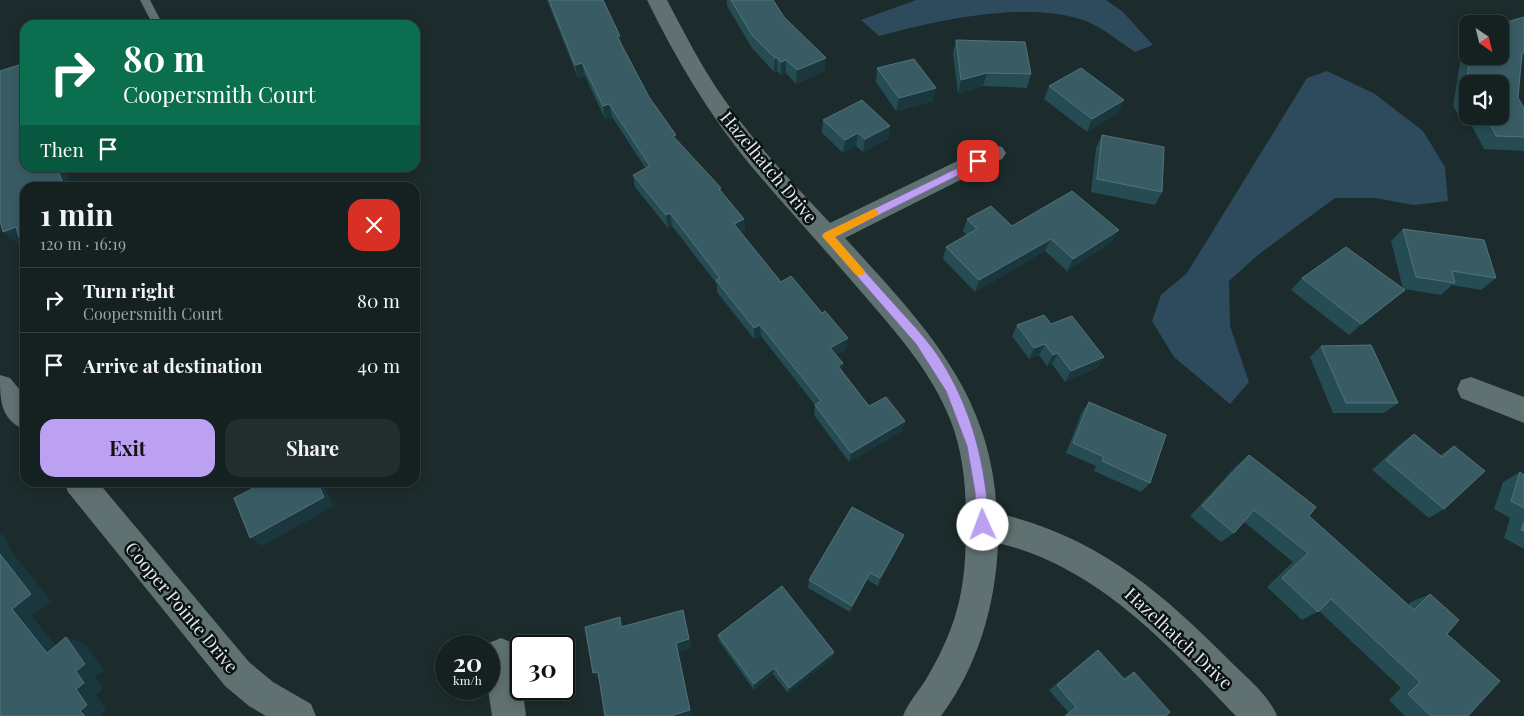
<!DOCTYPE html>
<meta charset="utf-8">
<style>
:root{--surface:#152021;--page:#222d2e;--text:#f1f3f6;--muted:#9da3a5;--line:#343e3f;--accent:#bca0f2}
body{margin:0;font-family:"Playfair Display",serif;background:var(--page);color:var(--text);height:100vh;display:flex;flex-direction:column;font-size:19px;white-space:nowrap}
*{box-sizing:border-box;margin:0}
p{font-size:16px;color:var(--muted)}
.icon{flex:none;width:28px;height:28px;fill:none;stroke:currentColor;stroke-width:2;stroke-linecap:round;stroke-linejoin:round}
.map{position:relative;flex:1;overflow:hidden}
.side{position:absolute;left:20px;top:182px;width:400px;height:305px;display:flex;flex-direction:column;background:var(--surface);border-radius:15px;box-shadow:0 2px 8px #0003,0 0 0 1px var(--line)}
.side>*{flex:none}
.hud{position:absolute;left:20px;top:20px;width:400px;height:152px;border-radius:15px;box-shadow:0 2px 8px #0003,0 0 0 1px var(--line);background:#0b6e4f;color:#fff;overflow:hidden}
.needle{width:32px;rotate:145deg}
.buttons{position:absolute;left:1459px;top:15px;display:grid;gap:10px}
.buttons a{display:grid;place-items:center;width:50px;height:50px;border-radius:10px;background:var(--surface);box-shadow:0 2px 8px #0003,0 0 0 1px var(--line);font-size:25px}
.speed{position:absolute;left:435px;top:635px;display:flex;gap:10px;font-size:25px;font-weight:700;text-align:center}
.speed>*{display:grid;place-content:center;width:65px;height:65px;border-radius:50%;background:var(--surface);box-shadow:0 2px 8px #0003,0 0 0 1px var(--line);line-height:1}
.speed small{font-size:12px;font-weight:400}
.speed .limit{border:2px solid #111;border-radius:8px;background:#fff;color:#111}
.pin{position:absolute;display:grid;place-items:center;width:42px;height:42px;color:#fff;margin:-21px;border-radius:10px;box-shadow:0 2px 8px #0006}
.me{position:absolute;width:55px;margin:-28px;rotate:358deg;stroke-linejoin:round;filter:drop-shadow(0 0 4px #0008)}
.turn{display:flex;align-items:center;gap:18px;height:105px;padding:0 20px;font-size:22px}
.turn .icon{width:65px;height:65px;stroke-width:2.5}
.turn b{display:block;font-size:35px;line-height:42px}
.then{display:flex;align-items:center;height:48px;padding:0 20px;background:#0003;gap:10px;font-size:19px}
.round{display:grid;place-items:center;flex:none;width:52px;height:52px;border-radius:15px;background:var(--page)}
.headline{display:flex;align-items:center;justify-content:space-between;height:85px;padding:0 20px}
h1{font-size:30px;font-weight:700;line-height:38px}
.cta{display:flex;gap:10px;margin-top:auto;padding:10px 20px}
.cta a{flex:1;height:58px;border-radius:15px;background:var(--accent);color:#111;font-size:20px;font-weight:700;line-height:58px;text-align:center}
.cta a+a{background:var(--page);color:var(--text)}
ul{padding:0;list-style:none}
li{display:flex;align-items:center;gap:15px;height:65px;padding:0 20px;border-top:1px solid var(--line)}
li div{flex:1}
li b{display:block;font-size:19px}
li em{font-style:normal}
.map>svg:first-child{display:block}
.water{fill:#2d4b5d}
.lines{fill:none;stroke-linecap:round;stroke-linejoin:round}
.service{fill:#607171;fill-rule:evenodd}
.minor{fill:#607171;fill-rule:evenodd}
.wall{fill:#254b53;fill-rule:evenodd}
.shaded-wall{fill:#19373d}
.building{fill:#395c64;stroke:#537279}
.route{fill:#bca0f2;stroke:#7a689d}
.slow{fill:#f59e0b}
.labels{text-anchor:middle;dominant-baseline:central;stroke-width:5;stroke-linejoin:round;paint-order:stroke}
.street-label{font-size:18px;fill:#e0eaea;stroke:#0c1212}
</style>
<div class="map">
<svg width="1524" height="716" viewBox="0 0 1524 716">
<rect width="100%" height="100%" fill="#1c2b2c"/>
<path class="water" d="M916,0H1106L1123,12L1153,45L1135,52C1120,42 1103,28 1086,21C1028,0 938,20 879,36L861,20Z
M1327,71L1375,94L1423,131L1445,167L1448,201L1414,205L1375,198H1335L1259,254L1229,281L1230,326L1249,382L1230,404L1174,357L1152,321L1161,295L1187,273L1307,78Z"/>
<g class="lines">
<path class="service" d="M140,0H150L163,25H153Z"/>
<path class="minor" d="M647,0H667C685,34 702,68 724,99C755,144 793,183 830,223L986,147L994,145L1002,147L1006,153L1002,159L845,238C922,323 992,392 997,513C1096,536 1161,591 1231,662C1247,678 1268,694 1277,716H1236C1167,644 1098,567 998,543C996,604 978,666 941,716H903C908,703 917,693 925,681C938,659 949,637 956,613C965,583 966,552 966,521C966,486 963,452 950,419C932,374 901,338 870,302C831,256 790,212 751,166C709,115 676,59 647,0Z
M0,375L10,378L25,396V430C0,419 0,400 0,375Z
M1471,377L1524,397V423L1461,398L1457,389L1461,380Z
M64,482H98L249,662L273,682L311,704L316,716H266L249,706L225,686L68,492Z
M501,638L513,643L518,655L526,716H492L488,689V646L489,643Z"/>
</g>
<path class="wall" d="M547,0H603L620,36L621,44L649,97L676,140L721,188V191L744,219L745,231L741,233L781,282L822,313L848,338L846,349L835,355L843,363L842,371L869,406L905,421L902,431L849,462L814,415L815,405L761,336L754,339L717,292V284L672,226L668,228L635,187L633,175L646,169L612,117L605,119L585,76L578,78Z
M727,0H773L784,17L825,71L796,84L786,73L781,75L777,71L774,72L752,48L727,6Z
M956,40L1031,74L1027,88L983,86L958,94L953,53Z
M1468,40V56H1500L1524,62L1521,63L1518,98L1524,137V151L1484,149L1472,126L1464,125L1453,106L1463,45ZM1468,84L1500,116H1468Z
M877,68L933,101L896,111L876,82Z
M1049,86L1118,113L1087,132L1044,99Z
M823,120L890,126L888,139L863,152L856,146L843,153L822,133Z
M1102,135L1162,192L1155,205L1091,192L1096,148Z
M967,219L1012,226L1112,242L1067,271L1045,251L975,292L943,259L946,247L967,235L963,231Z
M1403,229L1496,278L1481,290L1452,285L1441,295L1404,289L1405,290L1392,301L1349,335L1291,290L1302,278L1403,289L1391,241Z
M1051,324L1104,357L1097,368L1065,382L1052,364L1047,366L1039,355L1029,359L1012,336L1017,325Z
M1321,346L1398,403L1384,413H1333L1310,357Z
M1089,402L1150,483L1141,492L1094,471L1096,466L1066,453L1082,412Z
M1414,434L1440,455L1454,446L1444,509L1429,518L1372,470L1400,444Z
M1249,455L1309,516L1408,605L1411,602L1430,594L1447,634L1468,716H1405L1389,700L1401,688L1319,611L1302,620L1267,587L1293,562L1244,522L1234,533L1221,542L1190,516L1236,466Z
M1520,472L1524,475V549L1504,538L1510,518L1494,509L1503,482Z
M904,535L900,543L878,586L867,580L850,612L808,588L809,580Z
M718,635L834,652L832,658L788,693L773,674L754,690L719,641Z
M1098,650L1123,678L1134,672L1166,716H1064L1068,712L1049,690L1090,656Z"/>
<path class="shaded-wall" d="M617,36H620L622,49Z
M1522,53H1524V62L1510,67Z
M775,58H777V71L774,72Z
M826,58L825,71L796,84L797,70Z
M786,60V73L781,75V62Z
M582,63L585,76L578,78L575,65Z
M19,65L25,71V81Z
M987,73L983,86L958,94L961,80Z
M936,88L933,101L896,111L899,98Z
M1124,100L1118,113L1087,132L1092,119Z
M609,104L612,117L605,119L603,106Z
M890,126L888,139L863,152L865,139Z
M858,133L856,146L843,153L845,140Z
M57,168H65L72,188H65Z
M670,213L672,226L668,228L666,215Z
M744,219L745,231L735,236L734,224Z
M16,227L25,241L18,244L3,232Z
M1119,230L1112,242L1067,271L1073,259Z
M1051,239L1045,251L975,292L979,280Z
M1405,290L1392,301L1349,335L1361,324Z
M760,325L761,336L754,339V328Z
M848,338L846,349L828,359L830,348Z
M1045,344L1039,355L1029,359L1034,348Z
M1058,353L1052,364L1047,366L1053,355Z
M1104,357L1097,368L1065,382L1071,371Z
M843,363L841,374L838,366Z
M905,421L902,431L849,462L851,453Z
M317,482H322L334,506L262,546L250,538Z
M0,534L5,536L11,551L51,601L32,616L67,659L47,653L12,609L0,554Z
M904,535L900,543L878,586L880,578Z
M870,573L867,580L850,612L852,606Z
M683,610L692,648L679,652L692,716H670L676,643Z
M620,617L624,626L621,627Z
M66,637L85,644L104,670L95,677L103,688L96,695L106,710L100,716H85L80,711L76,689V671Z
M834,652L832,658L788,693L789,688Z
M774,668L773,674L754,690V684Z
M598,672L603,679L599,681L593,673Z"/>
<path class="building" d="M549,0H603L620,36H617L649,97L676,135L673,136L721,188L719,189L744,219L734,224L781,282L791,276L822,313L825,311L848,338L830,348L843,363L838,366L869,406L886,397L905,421L851,453L815,405L821,401L760,325L754,328L716,280L720,278L670,213L666,215L633,175L650,166L609,104L603,106L582,63L575,65Z
M731,0H773L784,17L826,58L797,70L786,60L781,62L777,58H775L752,35Z
M1524,17V53H1522L1518,98L1524,108V137L1496,136L1486,116H1500V84H1468V97L1465,92L1470,56H1500V24Z
M956,40L1025,42L1031,74L987,73L961,80Z
M914,59L936,88L899,98L877,68Z
M19,65L25,81V168H57L65,188H25V257L16,227L3,232L0,221V71Z
M1081,68L1124,100L1092,119L1049,86Z
M862,100L890,126L865,139L858,133L845,140L823,120Z
M1102,135L1164,147L1162,192L1097,179Z
M1072,191L1119,230L1073,259L1051,239L979,280L946,247L977,229L967,219L991,206L1012,226Z
M1403,229L1484,240L1496,278L1452,271L1455,283L1416,277Z
M1346,247L1405,290L1361,324L1302,278Z
M1044,315L1051,324L1072,316L1104,357L1071,371L1058,353L1053,355L1045,344L1034,348L1017,325Z
M1371,345L1398,403H1346L1321,346Z
M1089,402L1166,435L1150,483L1102,461L1104,457L1073,443Z
M1414,434L1442,457L1454,446L1485,471L1444,509L1386,460Z
M1249,455L1316,507L1309,516L1414,610L1430,594L1459,620L1447,634L1500,681L1468,716H1431L1408,694L1420,682L1331,599L1318,612L1282,578L1308,553L1254,510L1234,533L1202,506Z
M1520,472L1524,475V508L1511,501Z
M249,482H317L324,497L250,538L234,498L252,489Z
M852,507L904,535L880,578L870,573L852,606L809,580Z
M1524,522V531L1521,530Z
M0,554L31,594L12,609L47,653L66,637L85,664L76,671L84,683L76,689L87,705L80,711L85,716H0Z
M782,586L834,652L789,688L774,668L754,684L718,635Z
M683,610L689,639L676,643L690,710L670,716H605L598,672L593,673L585,627L620,617L621,627Z
M1098,650L1125,680L1134,672L1170,712L1166,716H1066L1076,707L1057,685Z"/>
<path class="route" d="M978,158L981,159V164L835,237C855,260 875,283 896,306C912,324 929,341 942,362C973,412 986,467 989,525L987,529L983,531L978,529L976,525L975,492L967,446L946,391L916,344L822,236L824,233Z"/>
<path class="slow" d="M874,209L878,210V215L835,237L863,269L865,272L863,275H856L822,236L824,233Z"/>
<g class="labels">
<g class="street-label">
<text transform="translate(769 167) rotate(50)">Hazelhatch Drive</text>
<text transform="translate(182 607) rotate(50)">Cooper Pointe Drive</text>
<text transform="translate(1179 638) rotate(43)">Hazelhatch Drive</text>
</g>
</g>
</svg>
<div class="buttons">
<a><svg class="needle" viewBox="-14 -14 28 28"><path d="M0-13l5 13h-10z" fill="#e53935"/><path d="M0 13l5-13h-10z" fill="#9da3a5"/></svg></a>
<a><svg class="icon" aria-label="sound" viewBox="0 0 24 24"><path d="M4 9h4l5-4v14l-5-4H4zM17 9q2 3 0 6"/></svg></a>
</div>
<div class="speed"><div>20<small>km/h</small></div><div class="limit">30</div></div>
<div class="pin" style="left:978px;top:161px;background:#d93025"><svg class="icon" aria-label="arrive" viewBox="0 0 24 24"><path d="M6 21V4h12l-3 4 3 4H6"/></svg></div>
<svg class="me" style="left:983px;top:525px" viewBox="-20 -20 40 40"><circle r="19" fill="#fff"/><path d="M0-13L10 11 0 6-10 11z" fill="#bca0f2"/></svg>
<div class="hud">
<div class="turn"><svg class="icon" aria-label="right" viewBox="0 0 24 24"><path d="M7 20v-9h11M14 6l5 5-5 5"/></svg><div><b>80 m</b>Coopersmith Court</div></div>
<div class="then">Then<svg class="icon" aria-label="arrive" viewBox="0 0 24 24"><path d="M6 21V4h12l-3 4 3 4H6"/></svg></div>
</div>
<section class="side">
<div class="headline"><div><h1>1 min</h1><p>120 m · 16:19</p></div><a class="round" style="background:#d93025;color:#fff"><svg class="icon" aria-label="close" viewBox="0 0 24 24"><path d="M6 6l12 12M18 6L6 18"/></svg></a></div>
<ul>
<li><svg class="icon" aria-label="right" viewBox="0 0 24 24"><path d="M7 20v-9h11M14 6l5 5-5 5"/></svg><div><b>Turn right</b><p>Coopersmith Court</p></div><em>80 m</em></li>
<li><svg class="icon" aria-label="arrive" viewBox="0 0 24 24"><path d="M6 21V4h12l-3 4 3 4H6"/></svg><div><b>Arrive at destination</b></div><em>40 m</em></li>
</ul>
<div class="cta"><a>Exit</a><a>Share</a></div>
</section>
</div>
